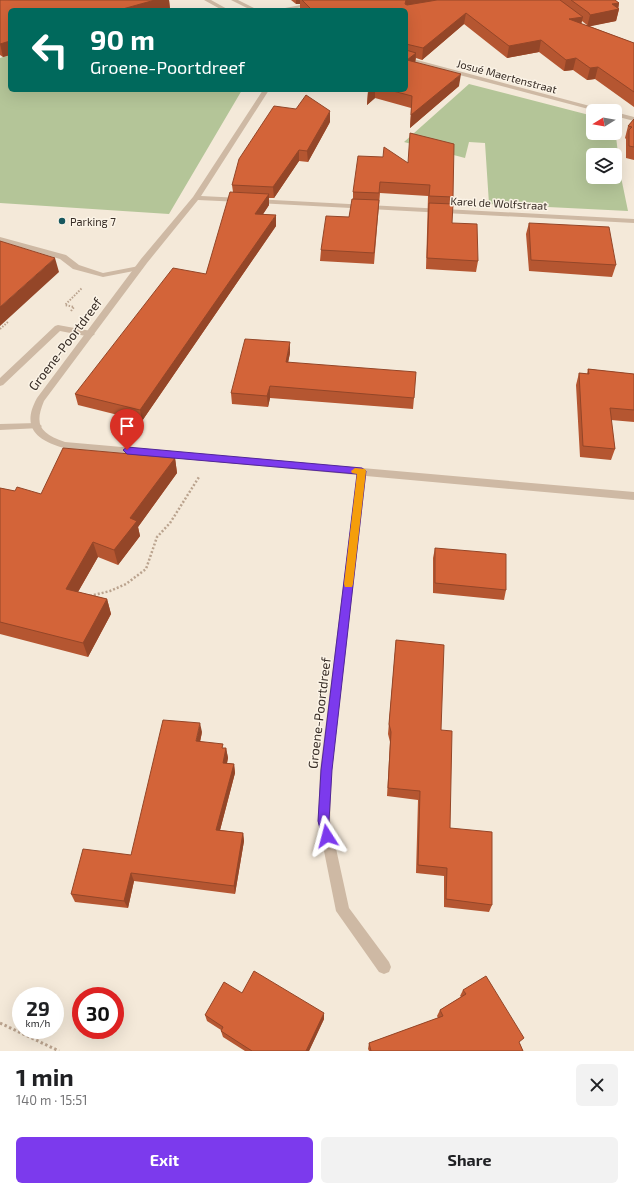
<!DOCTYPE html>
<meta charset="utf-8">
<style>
:root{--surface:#fff;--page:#f2f2f2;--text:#202124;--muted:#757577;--accent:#7c3aed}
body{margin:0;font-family:"Exo 2",sans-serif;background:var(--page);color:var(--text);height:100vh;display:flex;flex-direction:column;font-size:15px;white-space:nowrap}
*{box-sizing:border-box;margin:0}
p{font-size:13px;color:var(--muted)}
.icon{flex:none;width:22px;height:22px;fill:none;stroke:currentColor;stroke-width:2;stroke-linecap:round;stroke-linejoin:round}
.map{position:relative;height:1051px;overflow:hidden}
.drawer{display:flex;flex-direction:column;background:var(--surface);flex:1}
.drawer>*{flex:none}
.guide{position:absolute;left:8px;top:8px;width:400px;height:84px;border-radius:6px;box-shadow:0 4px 16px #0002;background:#00695c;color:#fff;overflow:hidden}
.needle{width:26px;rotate:259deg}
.tools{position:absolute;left:586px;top:104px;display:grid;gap:8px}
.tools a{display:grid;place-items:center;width:36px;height:36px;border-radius:6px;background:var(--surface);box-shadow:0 4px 16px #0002;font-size:20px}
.speed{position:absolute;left:12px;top:987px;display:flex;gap:8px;font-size:20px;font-weight:700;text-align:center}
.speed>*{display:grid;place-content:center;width:52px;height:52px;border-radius:50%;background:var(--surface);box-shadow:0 4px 16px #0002;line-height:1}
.speed small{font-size:10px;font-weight:400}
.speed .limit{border:6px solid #d22;background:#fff;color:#111}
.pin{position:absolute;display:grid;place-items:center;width:34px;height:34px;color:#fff;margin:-41px -17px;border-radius:50% 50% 50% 0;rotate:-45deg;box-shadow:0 0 4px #0007}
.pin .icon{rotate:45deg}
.me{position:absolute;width:44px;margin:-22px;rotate:351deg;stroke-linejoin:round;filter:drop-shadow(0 0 3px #0008)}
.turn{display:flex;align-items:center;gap:14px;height:84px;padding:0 16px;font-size:18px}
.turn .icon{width:52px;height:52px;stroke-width:2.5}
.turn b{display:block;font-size:28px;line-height:34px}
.round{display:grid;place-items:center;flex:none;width:42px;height:42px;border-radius:6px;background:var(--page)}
.headline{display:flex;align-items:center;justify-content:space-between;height:68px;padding:0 16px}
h1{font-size:24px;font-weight:700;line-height:30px}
.action{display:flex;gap:8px;margin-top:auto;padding:8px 16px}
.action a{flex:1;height:46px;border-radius:6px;background:var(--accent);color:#fff;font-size:16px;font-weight:700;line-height:46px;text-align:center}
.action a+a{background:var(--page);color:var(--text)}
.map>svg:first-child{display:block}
.green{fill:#b4c598;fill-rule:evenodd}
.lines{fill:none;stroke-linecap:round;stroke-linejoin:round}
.path-far2{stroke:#baa38e;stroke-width:2;stroke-dasharray:1.5 1.5;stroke-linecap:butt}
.path-far1{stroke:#baa38e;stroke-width:2.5;stroke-dasharray:2 2;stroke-linecap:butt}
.path{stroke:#baa38e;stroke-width:3;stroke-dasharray:2.5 2.5;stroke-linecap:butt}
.lane{fill:#ceb9a4;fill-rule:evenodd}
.street{fill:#ceb9a4;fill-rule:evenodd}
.wall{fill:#b55631;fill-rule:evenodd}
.shaded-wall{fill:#944628}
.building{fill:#d36439;stroke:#944628}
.route{fill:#7c3aed;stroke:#51269a}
.slow{fill:#f59e0b}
.poi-dot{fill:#17575e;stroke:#fbf3e6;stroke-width:1.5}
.labels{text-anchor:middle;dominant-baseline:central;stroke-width:3;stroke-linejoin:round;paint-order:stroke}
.far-street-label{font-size:11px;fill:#382d26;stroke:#fbf3e6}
.far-poi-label{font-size:11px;fill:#382d26;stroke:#fbf3e6;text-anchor:start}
.street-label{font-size:13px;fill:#382d26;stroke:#fbf3e6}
</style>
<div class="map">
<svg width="634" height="1051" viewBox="0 0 634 1051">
<rect width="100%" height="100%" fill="#f4e9d9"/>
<path class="green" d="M10,55V90H242L169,214L0,203V58Z
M469,84L593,116V133H615V129L621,177L628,211L489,204L485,143L469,142L465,158L404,142ZM593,155H615V177H593Z"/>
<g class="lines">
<path class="path-far2" d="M71,311L74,307L65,305L82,288
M0,329L8,322"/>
<path class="path-far1" d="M90,596L110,591L126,584L146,569L157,537L170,523L199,477"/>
<path class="path" d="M0,1023L59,1051"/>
<path class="lane" d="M0,237L66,255L79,265L103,273L139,266L143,268L139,270L103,277L73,269L60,259L0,241Z
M58,325L91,331L95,334L91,337L60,331L3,385L0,386V378L55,326Z
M37,423L42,426L40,428L0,430V424Z"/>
<path class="street" d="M204,0H211L229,10H222Z
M231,0H238L258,10H251Z
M326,0H338L287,10H275Z
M406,57L605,110L606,111H596L406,61Z
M263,90H269L201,196L241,198L245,200L241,202L198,200L147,263L44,401C34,425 40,433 65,442L634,492V500L366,476L332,770L330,821L349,908L389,962L391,967L389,972L384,974L379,972L336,911L318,821L320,770L357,475L64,448C36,440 21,427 37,398L141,259L193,197Z
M615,112L634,117V121L615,116Z
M254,199L634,219V223L257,203H254Z"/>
</g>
<path class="wall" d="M0,0H169L170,9L10,10V55L3,57L0,55Z
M291,0H615L619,3L618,9H619L616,21L589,26L634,43V107L595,79L587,80L573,70L564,71L539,52L507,58L464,24L422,60L416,58L415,62L459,86L410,128L411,108L375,98L367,105L368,90H406V10H301L300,9V4H296ZM582,21L587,25V26L581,24Z
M634,119V160L626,158V139L625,138L628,126Z
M330,122L308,162L299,161L274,198H269V205L263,214L276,226L142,421L78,405L75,394L206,274L233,192L232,185Z
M408,163L453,197L452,204V223L478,261L476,272L426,269L428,196L380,193L374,264L320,261L321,250L349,217L353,199V192Z
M529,223L616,265L612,277L529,271L526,234Z
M290,353L288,362L414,398L413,409L270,398L268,407L232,404L231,393Z
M588,369L634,374V422L611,420L615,449L611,460L580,457L576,385L579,373L587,374Z
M175,458L177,473L138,527L140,536L118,565L98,557L78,592L107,599L111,614L88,657L0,634V488L15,491L41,494Z
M435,548L506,590L504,600L433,593V558Z
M396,640L441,730L450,828L492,905L489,912L444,907V876L416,873L418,800L387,796L390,742L388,734Z
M202,732L200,742L223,748H226L228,758L227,763L234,764L235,773L220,830L243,833L244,841L235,894L134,881L128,908L75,902L71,894L131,855Z
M463,990L520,1044L523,1051H369L368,1049L369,1043L438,1018L437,1016L440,1010L461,997L460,996Z
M242,993L324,1019L309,1051H245L223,1037L221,1031V1030L207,1021L205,1015Z"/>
<path class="shaded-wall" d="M155,0H169L170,9L166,10H119Z
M296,0H300V4H296Z
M406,0H434V5L405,10Z
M619,3L618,10L619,9L616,21L587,27L590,15L612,4Z
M466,13L464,24L422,60L423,48Z
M583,17L580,28L569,19Z
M541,40L539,52L507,58L509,46Z
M10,41V55L3,57L0,44Z
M416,53L415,65L407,60Z
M576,58L573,70L564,71L566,60Z
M598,67L595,79L587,80L590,68Z
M461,74L459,86L410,128L411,115Z
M371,90H375V98L367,105L368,93Z
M330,111V122L308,162L307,151Z
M299,150V161L274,198L273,187Z
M269,194V205L256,225L255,214Z
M276,215V226L142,421L140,410Z
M55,258L59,272L0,326V307Z
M290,342V353L286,373V362Z
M270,386V398L268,407L267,396Z
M175,458L177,473L138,527L140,536L118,565L114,550L130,518Z
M93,542L98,557L71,604L66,589Z
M107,599L111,614L88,657L83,643Z
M200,723L202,732L198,751L196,741Z
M226,748L228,758L225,772L223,763Z
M234,764L235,773L218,838L216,830Z
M243,833L244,841L235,894L234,886Z
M131,873L134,881L128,908L124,901Z
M324,1013V1019L309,1051H306Z"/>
<path class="building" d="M0,0H155L119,10H10V41L0,44Z
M302,0H406L405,4L407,5L437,0H560L583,17L569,19L634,43V92L598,67L590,68L576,58L566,60L541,40L509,46L466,13L423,48L406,44V10H312Z
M571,0H615L619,3L612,4L619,9L590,15L589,13Z
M406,50L416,53L407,60L461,74L411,115L412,96L389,90H406Z
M306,95L330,111L307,151L299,150L273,187L232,185L239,159L274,106L296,109Z
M634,119V147L629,146V130L632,127L628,126Z
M410,133L454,144L453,197L429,196L430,185L380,182L379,193L353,192L358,156L383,157L384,147L408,163Z
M230,192L269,194L255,214L276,215L140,410L75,394L173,268L206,274Z
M352,199L379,200L374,253L321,250L326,216L349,217Z
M429,203L453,204L452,223L477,224L478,261L427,258Z
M529,223L609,227L616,265L531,260Z
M0,241L55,258L0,307Z
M245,339L290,342L286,362L416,372L414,398L270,386L267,396L231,393Z
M588,369L634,374V410L610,408L615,449L583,446L579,373L589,374Z
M63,448L175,458L130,518L137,521L114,550L93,542L66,589L107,599L83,643L0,622V488L15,491L17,487L41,494Z
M435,548L506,554V590L435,583Z
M396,640L444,645L441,730L452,731L450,828L492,832V905L446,899L447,868L418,865L420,791L388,788L391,732L389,724Z
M163,720L200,723L196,741L223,744L222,748H226L223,763L234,764L216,830L243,833L234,886L131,873L124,901L71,894L83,849L131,855Z
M254,971L324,1013L306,1051H252L221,1031L223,1027L205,1015L224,982L242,993Z
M486,976L524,1038L519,1042L523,1051H371L369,1043L443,1016L440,1010L466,994L463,990Z"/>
<path class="route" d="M127,447L362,468L366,471L332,770L329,821L333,836L331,840L327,842L323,840L318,821L321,770L357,474L127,454L123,450Z"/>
<path class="slow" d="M355,468L365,469L366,471L353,584L352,587H345L344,584L357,474L352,473L351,471Z"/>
<circle class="poi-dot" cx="62" cy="221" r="4"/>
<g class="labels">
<g class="far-street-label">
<text transform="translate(507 76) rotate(15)">Josué Maertenstraat</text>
<text transform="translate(499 203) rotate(3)">Karel de Wolfstraat</text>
</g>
<g class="far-poi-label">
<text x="70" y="221">Parking 7</text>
</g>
<g class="street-label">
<text transform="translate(65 344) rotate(-53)">Groene-Poortdreef</text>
<text transform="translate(319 713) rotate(-83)">Groene-Poortdreef</text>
</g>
</g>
</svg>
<div class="tools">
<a><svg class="needle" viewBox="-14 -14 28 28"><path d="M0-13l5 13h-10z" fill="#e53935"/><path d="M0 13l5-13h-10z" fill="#757577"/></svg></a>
<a><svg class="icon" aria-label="layers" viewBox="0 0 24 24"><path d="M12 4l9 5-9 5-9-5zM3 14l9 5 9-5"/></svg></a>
</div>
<div class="speed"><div>29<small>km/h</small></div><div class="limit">30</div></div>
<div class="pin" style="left:127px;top:450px;background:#d93025"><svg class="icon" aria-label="arrive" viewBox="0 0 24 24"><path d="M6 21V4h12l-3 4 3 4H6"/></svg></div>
<svg class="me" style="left:327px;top:836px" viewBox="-20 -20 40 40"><path d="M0-17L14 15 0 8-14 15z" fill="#7c3aed" stroke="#fff" stroke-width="4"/></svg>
<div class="guide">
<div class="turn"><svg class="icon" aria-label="left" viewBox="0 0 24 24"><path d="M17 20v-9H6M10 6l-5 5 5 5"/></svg><div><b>90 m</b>Groene-Poortdreef</div></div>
</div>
</div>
<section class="drawer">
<div class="headline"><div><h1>1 min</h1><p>140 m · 15:51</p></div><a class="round"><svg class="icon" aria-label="close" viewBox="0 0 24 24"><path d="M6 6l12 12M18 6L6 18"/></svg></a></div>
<div class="action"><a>Exit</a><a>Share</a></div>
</section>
